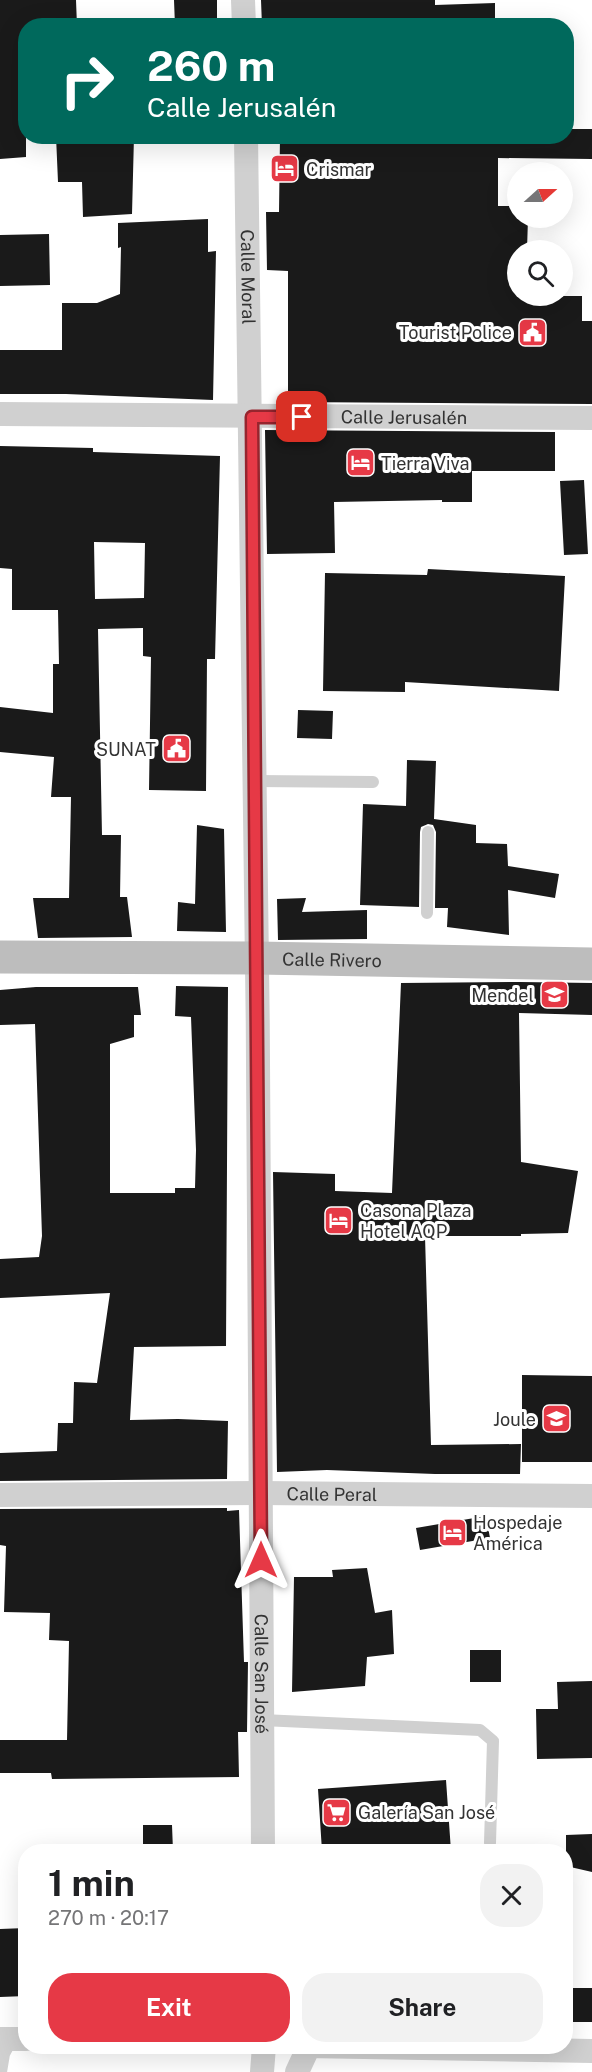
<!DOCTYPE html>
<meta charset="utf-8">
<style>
:root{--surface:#fff;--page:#f2f2f2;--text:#202124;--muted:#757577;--accent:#e63946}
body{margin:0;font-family:"Public Sans",sans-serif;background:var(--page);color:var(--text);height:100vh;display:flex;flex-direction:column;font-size:22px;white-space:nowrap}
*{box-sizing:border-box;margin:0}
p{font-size:20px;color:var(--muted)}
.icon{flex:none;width:33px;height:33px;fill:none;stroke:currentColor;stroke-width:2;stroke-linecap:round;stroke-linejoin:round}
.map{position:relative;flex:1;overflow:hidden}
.sheet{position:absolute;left:18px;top:1844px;width:555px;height:210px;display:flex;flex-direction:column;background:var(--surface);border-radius:24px;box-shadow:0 6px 24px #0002}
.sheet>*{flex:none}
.banner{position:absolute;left:18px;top:18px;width:556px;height:126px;border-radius:24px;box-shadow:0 6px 24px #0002;background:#00695c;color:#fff;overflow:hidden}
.needle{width:39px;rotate:69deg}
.tools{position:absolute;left:507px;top:162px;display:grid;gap:12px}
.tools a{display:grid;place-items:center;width:66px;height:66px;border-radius:50%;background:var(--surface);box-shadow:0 6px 24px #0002;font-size:30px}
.pin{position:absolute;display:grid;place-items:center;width:51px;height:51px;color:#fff;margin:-26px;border-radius:12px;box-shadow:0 3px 9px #0006}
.me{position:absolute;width:66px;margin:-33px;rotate:0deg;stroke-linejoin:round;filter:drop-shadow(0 0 4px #0008)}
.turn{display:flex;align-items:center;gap:21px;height:126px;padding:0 30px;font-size:27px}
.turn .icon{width:78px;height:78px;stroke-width:2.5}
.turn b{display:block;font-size:42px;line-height:51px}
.round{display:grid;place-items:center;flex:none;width:63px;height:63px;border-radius:24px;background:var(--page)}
.summary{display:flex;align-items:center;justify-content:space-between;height:102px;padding:0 30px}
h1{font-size:36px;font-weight:700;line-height:45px}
.button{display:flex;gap:12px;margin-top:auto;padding:12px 30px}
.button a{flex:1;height:69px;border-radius:24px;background:var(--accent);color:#fff;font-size:24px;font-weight:700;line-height:69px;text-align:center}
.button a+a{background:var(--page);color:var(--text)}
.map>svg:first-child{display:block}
.building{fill:#1a1a1a;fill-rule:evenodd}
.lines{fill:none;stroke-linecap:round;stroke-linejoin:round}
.lane{stroke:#d0d0d0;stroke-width:12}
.street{stroke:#d0d0d0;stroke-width:24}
.secondary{stroke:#bdbdbd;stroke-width:33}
.route-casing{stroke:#96252e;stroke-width:15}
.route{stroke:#e63946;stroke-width:10}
.labels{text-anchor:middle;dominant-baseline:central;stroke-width:6;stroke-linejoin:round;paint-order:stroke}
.poi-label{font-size:18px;fill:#333;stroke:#fff;text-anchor:start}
.street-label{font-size:18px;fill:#333;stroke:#fff}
</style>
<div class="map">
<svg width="592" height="2072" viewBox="0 0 592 2072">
<rect width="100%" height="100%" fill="#fff"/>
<path class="building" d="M0,0H76L77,26H26V157L0,159Z
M174,0H217V25L175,26Z
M261,0H435V5L495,3V26H262Z
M567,129H592V159L498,158V206H518V218H528L527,250H518V296H582V321H592V404L288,402V271L267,270L266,212H279L280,136H567Z
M56,136H134L132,214L83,217L82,182H58Z
M208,219V252L216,251L213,400L66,394H0V350H62V303H97L120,294L121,247L118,248V223Z
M49,234L50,285L0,286V235Z
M265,430L555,432V471H472V502H442V500L334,502L335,553L267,554Z
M0,446L93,448V452L220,456L215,659H207L206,791L149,790L151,657L143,656V628L98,629L102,835H121L120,897H127L132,937L38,938L33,898H69L71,797H51L54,757L0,752V707L53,713V664H59L58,610H12V569L0,568ZM94,542L145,543L144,598L95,599Z
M584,480L588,554L564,555L560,481Z
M428,569L565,576L559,691L405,682V692L323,691L325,573L427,575Z
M298,710L333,711L332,739L297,738Z
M407,760L436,761L434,819L476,825V843L507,844L508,866L559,874L555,898L508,890L509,935L447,927L448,908H435L436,832L433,825L428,824L421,827L420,832L419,907L360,905L363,804L406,806Z
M197,825L224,829L226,932L177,931L178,902L195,904Z
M306,898L302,912L367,910V939L278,940L277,899Z
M520,982L592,983V1015L519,1013L521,1162L578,1171L568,1233L521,1234V1236H425L431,1445L521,1444L520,1474H435L327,1470L277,1472L273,1172L335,1174V1191L392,1193L401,983Z
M176,986L228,987L226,1346L134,1347L130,1420L178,1419L228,1421L227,1479L0,1481V1453L57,1451L58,1423H73L74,1382L97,1383L110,1293L0,1298V1259L39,1257L42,1236L35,1024L0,1025V990L36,987H138L141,1015H134V1037L110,1044V1193H175V1188H195L196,1150L191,1017L175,1016Z
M522,1375L592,1376V1462H522Z
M227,1508V1511L239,1510L244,1662H248L247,1732H238L239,1777L52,1779L51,1773H0V1740H67L69,1641L49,1640L50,1613L4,1612L6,1546L0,1545V1509Z
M486,1516L490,1538L420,1550L416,1528Z
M367,1568L375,1613L392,1610L394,1654L367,1657L365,1686L292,1692L294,1577H333L332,1570Z
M470,1650H501V1682H470Z
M592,1681V1758L537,1759L536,1709H558L557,1682Z
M446,1780L451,1851H322L318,1789Z
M143,1825H172L173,1851H143Z
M592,1834V1872L566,1866V1835Z
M26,1928V1996L0,1997V1929Z
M566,1988H592V2022H566Z"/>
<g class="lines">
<path class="lane" d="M256,781L373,782
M427,913L428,832
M262,1720L480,1730L493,1741L490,1843
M1,2072L4,2054L12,2039"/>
<g class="street">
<path d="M243,0L244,26"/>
<path id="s1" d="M246,136C257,708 260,1279 263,1851"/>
<path id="s2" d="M0,414L592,418"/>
<path id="s3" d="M0,1495L260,1493L592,1496"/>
<path d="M0,2039H26"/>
<path d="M305,2046L592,2051"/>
<path d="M262,2072L264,2046"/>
<path d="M297,2072L309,2046"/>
</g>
<path class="secondary" id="s4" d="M0,957L257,958L592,964"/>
</g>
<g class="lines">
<defs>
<path id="route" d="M261,1560L252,417H302"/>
</defs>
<use href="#route" class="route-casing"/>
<use href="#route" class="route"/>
</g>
<defs>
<symbol id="hotel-square" viewBox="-11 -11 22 22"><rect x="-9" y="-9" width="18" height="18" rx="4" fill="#e63946" stroke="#fff"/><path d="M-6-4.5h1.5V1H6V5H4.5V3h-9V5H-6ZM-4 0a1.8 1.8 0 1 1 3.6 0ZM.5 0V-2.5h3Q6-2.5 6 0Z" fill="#fff"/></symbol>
<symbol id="civic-square" viewBox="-11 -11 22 22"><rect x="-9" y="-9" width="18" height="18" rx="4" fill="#e63946" stroke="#fff"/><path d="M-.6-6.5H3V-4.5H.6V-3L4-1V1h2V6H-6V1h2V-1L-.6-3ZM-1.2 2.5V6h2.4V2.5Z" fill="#fff"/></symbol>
<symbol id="university-square" viewBox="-11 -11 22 22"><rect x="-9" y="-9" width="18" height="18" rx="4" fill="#e63946" stroke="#fff"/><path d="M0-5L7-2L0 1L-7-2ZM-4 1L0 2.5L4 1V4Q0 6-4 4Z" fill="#fff"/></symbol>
<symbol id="supermarket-square" viewBox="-11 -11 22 22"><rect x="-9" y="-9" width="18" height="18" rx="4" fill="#e63946" stroke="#fff"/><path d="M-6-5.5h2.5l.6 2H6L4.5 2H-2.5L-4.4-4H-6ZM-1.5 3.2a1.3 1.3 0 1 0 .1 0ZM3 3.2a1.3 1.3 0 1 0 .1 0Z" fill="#fff"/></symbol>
</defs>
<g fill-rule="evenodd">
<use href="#hotel-square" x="268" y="152" width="33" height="33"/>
<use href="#civic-square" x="516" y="316" width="33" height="33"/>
<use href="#hotel-square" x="344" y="446" width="33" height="33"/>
<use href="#civic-square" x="160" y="732" width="33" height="33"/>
<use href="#university-square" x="538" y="978" width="33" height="33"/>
<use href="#hotel-square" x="322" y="1204" width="33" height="33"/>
<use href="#university-square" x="540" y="1402" width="33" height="33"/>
<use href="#hotel-square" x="436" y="1516" width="33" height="33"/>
<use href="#supermarket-square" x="320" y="1796" width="33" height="33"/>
</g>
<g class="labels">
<g class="poi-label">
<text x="306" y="169">Crismar</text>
<text x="512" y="332" text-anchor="end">Tourist Police</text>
<text x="381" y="463">Tierra Viva</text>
<text x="156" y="749" text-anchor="end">SUNAT</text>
<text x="534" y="995" text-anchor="end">Mendel</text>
<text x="360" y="1210">Casona Plaza<tspan x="360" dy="21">Hotel AQP</tspan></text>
<text x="536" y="1419" text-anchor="end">Joule</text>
<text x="473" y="1522">Hospedaje<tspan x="473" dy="21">América</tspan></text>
<text x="358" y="1812">Galería San José</text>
</g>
<g class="street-label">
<text stroke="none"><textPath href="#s1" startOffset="141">Calle Moral</textPath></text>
<text stroke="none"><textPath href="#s2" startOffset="404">Calle Jerusalén</textPath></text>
<text stroke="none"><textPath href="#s4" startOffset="332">Calle Rivero</textPath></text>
<text stroke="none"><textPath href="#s3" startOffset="332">Calle Peral</textPath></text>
<text stroke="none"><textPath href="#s1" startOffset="1538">Calle San José</textPath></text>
</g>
</g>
</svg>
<div class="tools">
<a><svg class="needle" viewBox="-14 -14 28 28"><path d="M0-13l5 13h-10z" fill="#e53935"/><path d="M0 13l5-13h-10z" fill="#757577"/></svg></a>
<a><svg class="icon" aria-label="search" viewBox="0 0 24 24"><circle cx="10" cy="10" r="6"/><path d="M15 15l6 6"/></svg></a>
</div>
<div class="pin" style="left:302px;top:417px;background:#d93025"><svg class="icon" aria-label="arrive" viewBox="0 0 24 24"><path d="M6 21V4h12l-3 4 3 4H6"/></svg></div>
<svg class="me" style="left:261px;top:1560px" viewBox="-20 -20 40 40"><path d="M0-17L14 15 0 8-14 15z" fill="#e63946" stroke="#fff" stroke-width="4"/></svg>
<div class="banner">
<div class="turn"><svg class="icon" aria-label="right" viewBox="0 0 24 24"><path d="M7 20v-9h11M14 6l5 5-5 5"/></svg><div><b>260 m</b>Calle Jerusalén</div></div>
</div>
<section class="sheet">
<div class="summary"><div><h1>1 min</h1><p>270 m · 20:17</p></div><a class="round"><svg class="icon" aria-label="close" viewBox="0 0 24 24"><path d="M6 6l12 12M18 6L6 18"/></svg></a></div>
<div class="button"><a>Exit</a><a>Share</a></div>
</section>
</div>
